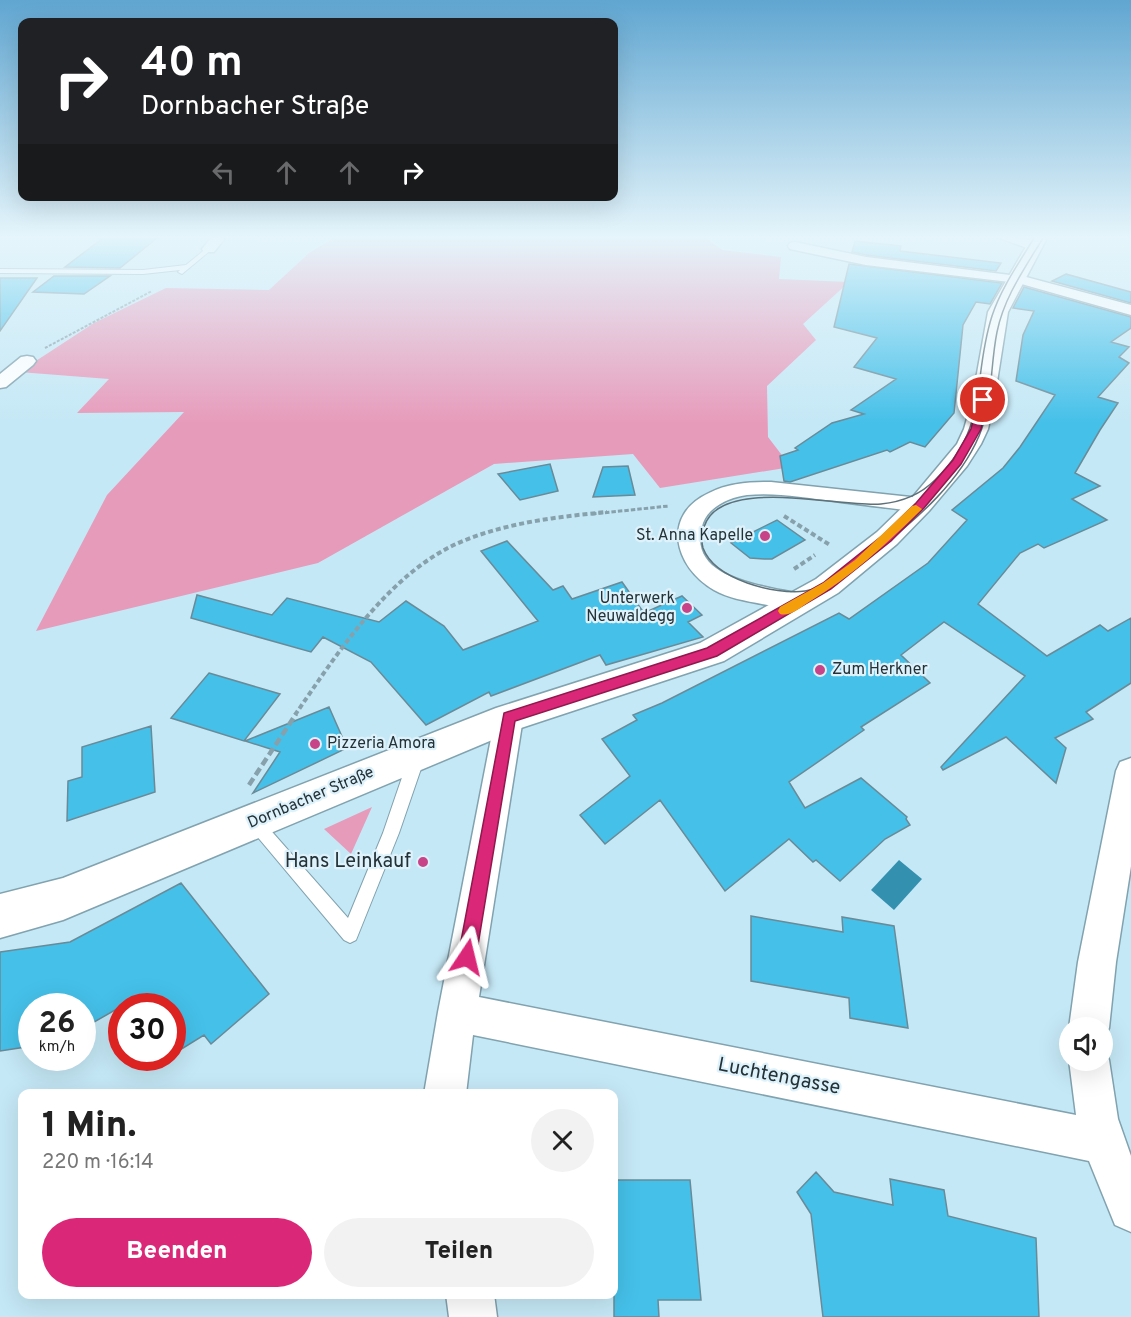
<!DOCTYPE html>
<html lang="de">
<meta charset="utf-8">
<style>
:root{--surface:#fff;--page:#f2f2f2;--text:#222;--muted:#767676;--accent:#db2777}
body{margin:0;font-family:Overpass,sans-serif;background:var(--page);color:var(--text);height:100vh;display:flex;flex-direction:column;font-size:22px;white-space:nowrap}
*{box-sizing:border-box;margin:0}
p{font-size:20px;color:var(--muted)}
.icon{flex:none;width:33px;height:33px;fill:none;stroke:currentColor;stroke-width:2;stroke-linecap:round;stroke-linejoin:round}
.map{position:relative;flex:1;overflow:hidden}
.details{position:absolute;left:18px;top:1089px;width:600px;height:210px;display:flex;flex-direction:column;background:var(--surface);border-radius:12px;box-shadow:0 6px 24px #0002}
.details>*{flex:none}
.banner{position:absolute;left:18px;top:18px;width:600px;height:183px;border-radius:12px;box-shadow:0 6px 24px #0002;background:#202124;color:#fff;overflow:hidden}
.fabs{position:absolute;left:1059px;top:1017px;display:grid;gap:12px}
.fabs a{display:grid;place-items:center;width:54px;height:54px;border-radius:50%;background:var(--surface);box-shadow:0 6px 24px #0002;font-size:30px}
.speed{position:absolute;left:18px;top:993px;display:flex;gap:12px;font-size:30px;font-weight:700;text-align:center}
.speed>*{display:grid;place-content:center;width:78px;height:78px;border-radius:50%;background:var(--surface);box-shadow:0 6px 24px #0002;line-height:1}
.speed small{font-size:15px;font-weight:400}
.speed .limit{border:9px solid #d22;background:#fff;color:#111}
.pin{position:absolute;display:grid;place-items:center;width:51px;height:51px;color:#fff;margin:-26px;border:3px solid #fff;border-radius:50%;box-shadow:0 2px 6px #0007}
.me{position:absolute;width:66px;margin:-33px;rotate:10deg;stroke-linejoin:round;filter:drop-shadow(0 0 4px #0008)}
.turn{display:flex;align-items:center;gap:21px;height:126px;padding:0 24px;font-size:27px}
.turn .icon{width:78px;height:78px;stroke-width:2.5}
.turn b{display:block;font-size:42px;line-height:51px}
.lanes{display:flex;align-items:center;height:57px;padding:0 24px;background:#0003;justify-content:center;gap:30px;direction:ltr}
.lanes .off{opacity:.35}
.round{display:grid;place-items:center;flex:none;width:63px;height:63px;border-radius:32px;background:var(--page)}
.overview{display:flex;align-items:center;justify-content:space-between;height:102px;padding:0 24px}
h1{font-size:36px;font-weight:800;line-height:45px}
.cta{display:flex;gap:12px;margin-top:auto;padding:12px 24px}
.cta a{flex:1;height:69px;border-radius:36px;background:var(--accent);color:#fff;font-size:24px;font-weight:800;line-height:69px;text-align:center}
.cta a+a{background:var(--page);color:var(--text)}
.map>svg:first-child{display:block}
.green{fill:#e79bbb}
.water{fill:#3490af}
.building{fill:#45c0e9;stroke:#6a8a97;stroke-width:1.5}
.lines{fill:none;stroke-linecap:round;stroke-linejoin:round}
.lane-casing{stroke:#81a2af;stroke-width:2}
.street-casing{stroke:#81a2af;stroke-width:3}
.secondary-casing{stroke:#81a2af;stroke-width:3}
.path-far3{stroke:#87a1ac;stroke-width:2;stroke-dasharray:3 1.5;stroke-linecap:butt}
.path-far2{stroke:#87a1ac;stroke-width:3;stroke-dasharray:4.5 2;stroke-linecap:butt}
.path-far1{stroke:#87a1ac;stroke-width:4;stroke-dasharray:5 3;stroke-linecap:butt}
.path{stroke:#87a1ac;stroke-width:4.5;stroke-dasharray:8 4;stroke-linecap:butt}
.lane{fill:#fff;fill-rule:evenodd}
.street{fill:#fff;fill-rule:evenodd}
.secondary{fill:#fff;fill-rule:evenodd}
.tram{stroke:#5c717a;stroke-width:1.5}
.route{fill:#db2777;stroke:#8e194d;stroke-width:1.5}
.slow{fill:#f59e0b}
.poi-dot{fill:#c84488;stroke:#def2fb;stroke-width:2}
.labels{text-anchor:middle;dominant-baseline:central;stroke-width:4.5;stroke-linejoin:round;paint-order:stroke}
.poi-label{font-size:16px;fill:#243137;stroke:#def2fb;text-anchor:end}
.street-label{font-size:16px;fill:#243137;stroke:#def2fb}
.near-poi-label{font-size:20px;fill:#243137;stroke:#def2fb;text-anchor:end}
.near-street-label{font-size:20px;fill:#243137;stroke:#def2fb}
</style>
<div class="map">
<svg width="1131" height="1317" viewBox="0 0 1131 1317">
<rect width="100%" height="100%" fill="#c5e8f6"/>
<path class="green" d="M334,238H706L722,250L781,257L779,279L849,282L803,324L816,340L767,386L768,437L791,467L660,488L633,454L494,464L318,563L36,631L107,495L184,412L77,413L109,379L19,372L94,323L166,288L269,290L309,253Z
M372,807L351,854L324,829Z"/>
<path class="water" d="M899,860L922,879L894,910L871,890Z"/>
<path class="building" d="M103,238H157L120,268L65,267Z
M855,241L901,246L900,251L1001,263L996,271L866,255L852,252Z
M849,264L1002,283L990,304L976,302L963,325L954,413L925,447L910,442L890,452L887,450L790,482L784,481L780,456L798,450L795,448L832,423L864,414L851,410L896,379L854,367L877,338L834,327Z
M1066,274L1131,292V303L1052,281Z
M54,276H110L84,294L33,292Z
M0,278H37L0,331Z
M1024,287L1131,317V328L1111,342L1129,347L1119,357L1129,363L1098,397L1118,403L1100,430L1075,473L1100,486L1072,499L1107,520L1044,548L1038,544L1020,553L978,604L1047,656L1100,625L1108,631L1131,618V683L1086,712L1093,719L1055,738L1066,748L1056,783L1006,737L943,770L941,767L1025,676L944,622L901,655L930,683L861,727L864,730L789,782L805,808L861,778L907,817L906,819L910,825L885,839L840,881L816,860L813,862L789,839L725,891L660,800L605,844L580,815L630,776L602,739L637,720L633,715L662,703L839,613L849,619L928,563L967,520L952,510L1003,468L1020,447L1055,395L1016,381L1023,335L1034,311L1013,308Z
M550,464L558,491L520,500L498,474Z
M628,466L635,495L593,497L603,467Z
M777,520L805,540L772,559H764L750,558L731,543Z
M507,541L553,590L563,586L572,599L622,582L644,613L682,596L702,615L688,622L703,637L606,665L600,655L491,696L489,692L426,725L371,662L323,637L311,652L191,618L197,595L272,615L287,598L379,622L406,601L444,626L463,650L538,621L481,551Z
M209,673L280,694L244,741L171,718Z
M329,707L347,748L253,793L280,752L245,741Z
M151,726L155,792L67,821L68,781L82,777V747Z
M181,883L269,994L211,1044L204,1035L172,1055V1006H122L82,1029V1006H32V1046L0,1051V952L70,942Z
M751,916L843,932L842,917L894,926L908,1028L850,1018L849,998L751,981Z
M816,1172L834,1192L893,1205L890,1179L944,1190L948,1216L1036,1238L1039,1317H823L811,1214L797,1192Z
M614,1180H690L701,1300H658L659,1317H614Z"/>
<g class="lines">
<defs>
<path id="lane" d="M207,248L212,249L182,274L178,272L180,270L143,274L0,273V269L143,270L186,265Z
M417,751L422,752L425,757L399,833L356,940L350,943L344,940L245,822L247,817L253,815L259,817L348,918L383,833L409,757L412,752Z"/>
<path id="street" d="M211,238H225L214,252H204L202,249Z
M1000,238C1014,238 1031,237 1042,247L1035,251Z
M795,242L866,257L1010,275L1015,274L1131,305V315L1018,283L866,265L790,249L788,246L790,243Z
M27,356L33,357L36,361L33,365L6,387L0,388V374L21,357Z
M771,482L920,498L928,500L931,505L928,510L920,512C891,508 862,505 834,501C805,498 776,492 747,495C731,497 709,506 703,523C683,582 772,586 807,596L811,602L807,608C793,612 777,607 762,604C746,601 728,598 714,590C674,567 661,515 709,493C728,483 750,482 771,482Z
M509,706L519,710L523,718L479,997L1076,1115L1069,1060H1102V1045L1109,1060L1118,1119L1131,1156V1232L1115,1225L1089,1161L473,1035L466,1094H424L438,1012L495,718L499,710Z
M1131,758V866L1116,962L1109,1028L1102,1042V1028H1069L1078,962L1116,771L1120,762Z
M446,1294H494L497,1317H449Z"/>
<path id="secondary" d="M1031,238H1047L1008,312L994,401L988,429L981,444L967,466L929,511L897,544L838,593L724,661L521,728L63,920L0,938V894L63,878L496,708L700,643L816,579L877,532L911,499L957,444L964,429L972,401L988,312Z"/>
</defs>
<use href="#lane" class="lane-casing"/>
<use href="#street" class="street-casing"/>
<use href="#secondary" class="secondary-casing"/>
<path class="path-far3" d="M45,348L152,291"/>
<path class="path-far2" d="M592,514L669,506"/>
<path class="path-far1" d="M784,516L830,545
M794,569L815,555
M295,715C336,655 387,576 456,544C503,523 556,517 607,512"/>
<path class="path" d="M249,785L296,714"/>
<use href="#lane" class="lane"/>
<use href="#street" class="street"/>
<use href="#secondary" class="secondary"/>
<path class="tram" d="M1034,238C1019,263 1001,288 992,316C971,381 991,425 935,480C920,495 901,502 881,504C840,508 720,475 704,527C702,535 701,540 703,548C715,580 775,595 805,591C835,587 859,565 881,547C919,517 960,481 979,436C993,403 990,366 997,332C1004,297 1025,268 1043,238"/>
</g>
<linearGradient id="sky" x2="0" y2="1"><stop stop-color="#60a6d1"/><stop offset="0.56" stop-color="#e5f5fb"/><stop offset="1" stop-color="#e5f5fb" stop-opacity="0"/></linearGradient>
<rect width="1131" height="423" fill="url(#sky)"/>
<path class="route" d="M983,398L987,400L981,429L961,464L924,508L891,541L831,589L717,656L515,721L476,957L474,963L467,966L461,963L458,957L504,713L707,648L823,583L883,535L916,503L953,460L971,429L978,400Z"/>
<path class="slow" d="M916,505L922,509L920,511C885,545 851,577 809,602C801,607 790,617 780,614L778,611L780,607L823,583L855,560L912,506Z"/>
<g class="poi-dot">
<circle cx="765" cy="536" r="6"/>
<circle cx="687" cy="608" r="6"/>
<circle cx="820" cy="670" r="6"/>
<circle cx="315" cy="744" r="6"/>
<circle cx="423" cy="862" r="6"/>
</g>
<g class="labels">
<g class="poi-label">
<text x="753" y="536">St. Anna Kapelle</text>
<text x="675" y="599">Unterwerk<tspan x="675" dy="18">Neuwaldegg</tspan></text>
<text x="832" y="670" text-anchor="start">Zum Herkner</text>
<text x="327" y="744" text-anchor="start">Pizzeria Amora</text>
</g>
<g class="street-label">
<text transform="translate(311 798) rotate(-23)">Dornbacher Straße</text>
</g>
<g class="near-poi-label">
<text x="411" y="862">Hans Leinkauf</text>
</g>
<g class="near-street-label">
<text transform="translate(779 1077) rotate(11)">Luchtengasse</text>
</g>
</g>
</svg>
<div class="fabs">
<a><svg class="icon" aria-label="sound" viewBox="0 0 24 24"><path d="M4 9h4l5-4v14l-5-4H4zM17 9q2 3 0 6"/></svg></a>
</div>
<div class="speed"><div>26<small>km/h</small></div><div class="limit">30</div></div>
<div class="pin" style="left:983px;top:400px;background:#d93025"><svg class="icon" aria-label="arrive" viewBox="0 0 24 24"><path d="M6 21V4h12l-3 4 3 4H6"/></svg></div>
<svg class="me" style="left:467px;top:957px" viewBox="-20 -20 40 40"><path d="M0-17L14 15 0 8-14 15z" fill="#db2777" stroke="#fff" stroke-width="4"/></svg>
<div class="banner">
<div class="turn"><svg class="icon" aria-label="right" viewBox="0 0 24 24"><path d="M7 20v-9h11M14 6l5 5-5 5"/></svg><div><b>40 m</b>Dornbacher Straße</div></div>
<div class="lanes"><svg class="icon off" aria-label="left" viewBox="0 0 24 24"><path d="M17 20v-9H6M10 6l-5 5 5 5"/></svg><svg class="icon off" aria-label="ahead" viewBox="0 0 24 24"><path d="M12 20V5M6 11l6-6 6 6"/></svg><svg class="icon off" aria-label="ahead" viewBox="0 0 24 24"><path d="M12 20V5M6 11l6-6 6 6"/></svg><svg class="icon" aria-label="right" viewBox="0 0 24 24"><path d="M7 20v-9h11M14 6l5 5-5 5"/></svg></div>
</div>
<section class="details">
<div class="overview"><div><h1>1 Min.</h1><p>220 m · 16:14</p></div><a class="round"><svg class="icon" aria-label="close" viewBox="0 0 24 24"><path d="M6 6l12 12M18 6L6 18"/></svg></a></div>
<div class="cta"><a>Beenden</a><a>Teilen</a></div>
</section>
</div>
